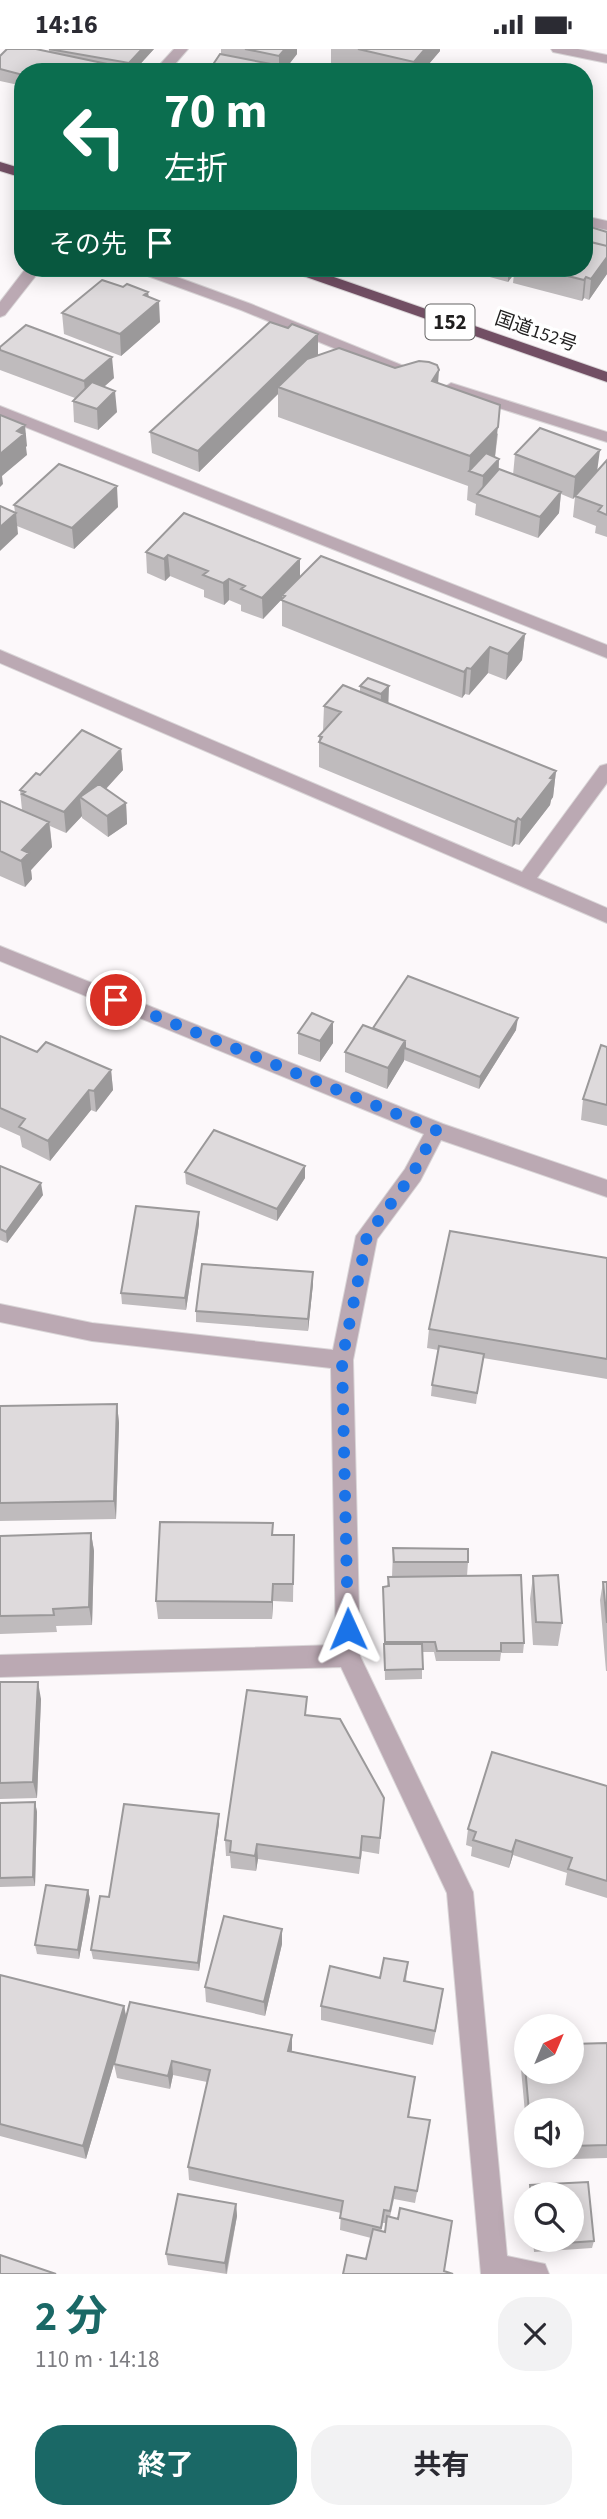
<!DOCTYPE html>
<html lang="ja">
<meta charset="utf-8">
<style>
:root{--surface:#fff;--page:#f2f2f3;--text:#2b2b33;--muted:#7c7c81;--accent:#1a6866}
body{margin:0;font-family:"Source Sans 3","Noto Sans JP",sans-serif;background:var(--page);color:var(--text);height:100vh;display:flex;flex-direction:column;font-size:26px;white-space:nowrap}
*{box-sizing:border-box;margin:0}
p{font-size:23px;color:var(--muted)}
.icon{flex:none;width:38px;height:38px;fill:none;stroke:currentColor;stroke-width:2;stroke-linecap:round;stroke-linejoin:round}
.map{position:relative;height:2225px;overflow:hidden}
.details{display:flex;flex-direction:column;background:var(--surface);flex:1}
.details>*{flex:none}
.hud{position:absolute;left:14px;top:14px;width:579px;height:214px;border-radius:28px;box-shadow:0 4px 18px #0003;background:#0b6e4f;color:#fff;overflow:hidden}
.needle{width:46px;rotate:44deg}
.buttons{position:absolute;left:514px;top:1965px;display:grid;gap:14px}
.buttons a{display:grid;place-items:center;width:70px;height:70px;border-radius:50%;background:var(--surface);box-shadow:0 4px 18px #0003;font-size:35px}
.pin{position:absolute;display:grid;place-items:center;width:60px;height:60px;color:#fff;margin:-30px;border:4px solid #fff;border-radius:50%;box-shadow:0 2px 7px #0007}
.me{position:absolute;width:77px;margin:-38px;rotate:359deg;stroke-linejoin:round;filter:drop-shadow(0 0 5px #0008)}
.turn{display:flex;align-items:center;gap:24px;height:147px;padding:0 35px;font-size:32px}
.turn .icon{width:91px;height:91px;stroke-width:2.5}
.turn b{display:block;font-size:49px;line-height:60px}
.then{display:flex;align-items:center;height:66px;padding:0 35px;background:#0003;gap:14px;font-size:26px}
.round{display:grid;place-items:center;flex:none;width:74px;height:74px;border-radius:28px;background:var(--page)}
.head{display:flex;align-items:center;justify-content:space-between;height:119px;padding:0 35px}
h1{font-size:42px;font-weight:700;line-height:52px;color:var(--accent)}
.primary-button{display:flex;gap:14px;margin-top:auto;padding:14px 35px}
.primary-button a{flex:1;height:80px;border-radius:28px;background:var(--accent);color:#fff;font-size:28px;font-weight:700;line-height:80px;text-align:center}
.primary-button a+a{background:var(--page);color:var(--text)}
.status{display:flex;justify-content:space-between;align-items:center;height:49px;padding:0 35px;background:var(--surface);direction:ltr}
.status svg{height:19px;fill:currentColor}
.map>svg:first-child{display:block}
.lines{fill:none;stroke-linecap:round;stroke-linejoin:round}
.minor-casing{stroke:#d9d5d7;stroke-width:2}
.highway-casing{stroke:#d9d5d7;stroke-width:2}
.minor{fill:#bba9b3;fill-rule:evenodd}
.highway{fill:#724f64;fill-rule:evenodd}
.wall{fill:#bfbbbd;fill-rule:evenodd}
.shaded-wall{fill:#9b999a}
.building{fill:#dedadc;stroke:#9b999a;stroke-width:2}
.route{stroke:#1a73e8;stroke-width:12;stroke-dasharray:0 21.6}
.labels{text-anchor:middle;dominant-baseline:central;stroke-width:7;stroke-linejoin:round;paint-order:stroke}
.far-street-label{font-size:19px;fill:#201f1f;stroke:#fff}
.shield{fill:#fff;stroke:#636262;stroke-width:2}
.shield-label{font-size:21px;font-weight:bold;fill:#201f1f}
</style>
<div class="status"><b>14:16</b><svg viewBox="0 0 49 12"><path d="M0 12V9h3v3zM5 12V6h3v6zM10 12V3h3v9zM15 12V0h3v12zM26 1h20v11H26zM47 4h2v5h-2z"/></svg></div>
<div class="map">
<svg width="607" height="2225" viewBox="0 0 607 2225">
<rect width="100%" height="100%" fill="#fcf8fa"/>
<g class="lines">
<defs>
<path id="minor" d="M174,0H188L168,23H153Z
M551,0H578L607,6V14L553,3Z
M584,167L607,172V181L584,176Z
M26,219H42L5,266L0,268V253Z
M131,219H152L251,255L426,326L428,329L420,334L414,332L241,261L134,222Z
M451,334L607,383V393L445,342L443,339Z
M0,357L607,596V609L0,368Z
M0,601L522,823L600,717L607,715V734L537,829L607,859V874L0,614Z
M0,897L443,1075L607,1131V1148L441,1091L420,1132L377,1190L353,1311L360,1607L473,1843L507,2207L545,2215L549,2225H481L447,1844L341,1618L0,1628V1606L336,1596L331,1319L92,1292L0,1273V1255L92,1274L333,1301L356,1187L405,1120L424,1085L0,912Z"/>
<path id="highway" d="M0,113L23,120V129L0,122Z
M286,219H308L607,323V333L289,222Z"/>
</defs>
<use href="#minor" class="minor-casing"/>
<use href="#highway" class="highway-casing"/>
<use href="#minor" class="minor"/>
<use href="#highway" class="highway"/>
</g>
<path class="wall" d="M49,0H154L133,23H23V37L0,32V7L49,3Z
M221,0H297V5L283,23H210V20L221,6Z
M331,0H440V2L422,23H367L331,14Z
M607,183V225L589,251L584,249L582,252L513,234L514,225L508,233L457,219H584Z
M123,238L148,243L149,248L160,273L121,307L64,285L62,264Z
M288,279L318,306L438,334L498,385L495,408L499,410V420L513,426L515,405L597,421L607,411V488L595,484L596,477L573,468L575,448L573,450L561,445L559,464L538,489L475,466L476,455L467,451L468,437L278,368V345L199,423L152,404L150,383Z
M0,298L114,329L104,338L117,363L98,381L74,373L73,352L75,349L0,321Z
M14,456L118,458L74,500L17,477L18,485Z
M146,503L300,510V528L525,585L522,611L506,631L488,624L469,646L465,645L462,649L282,577V550L263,570L241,562V556L229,551L224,556L204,548V541L170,527L165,532L147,524Z
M368,629L388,654L556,722L553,748L551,751L550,756L519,796L515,795L512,798L319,718V687L323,682L324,657L360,643V637Z
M121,700L123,721L106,740L126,754L127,775L108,788L82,769V767L66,784L50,777L52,798L31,821L32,830L25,838L0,827V752L22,761L20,741L40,726Z
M333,973V994L320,1013L298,1005V984Z
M373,979L516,981L479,1040L404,1011L387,1040L345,1023V1003Z
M0,987L37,1003L111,1021L113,1041L96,1063L91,1061L50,1112L22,1098L20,1087L0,1078Z
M607,998V1077L581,1071L583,1050Z
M0,1117L43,1146L7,1194L0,1191Z
M185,1123L305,1129L277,1172L186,1135Z
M199,1163V1175L186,1261L122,1255L121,1244Z
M607,1209V1330L483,1309L476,1355L431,1347L432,1336L438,1301L427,1299L429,1280Z
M313,1223V1235L308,1282L196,1273V1262Z
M117,1355L119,1374L116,1470L0,1472V1357Z
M273,1474V1486H294L293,1553L273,1552L272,1570H158L156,1552Z
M91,1484L94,1502L92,1576L56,1577L57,1583L0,1585V1487Z
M393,1499L468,1513L467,1527L524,1594L523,1604H501L500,1612H436L434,1603H422V1630L385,1631L383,1538H387L388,1528H392Z
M533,1527L562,1574L558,1597L533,1596L530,1550Z
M603,1533H607V1622H606L600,1551Z
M0,1633L41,1650L37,1749L0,1750Z
M307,1666L384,1749L379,1805L362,1802L359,1825L258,1810L256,1822L231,1819L230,1807H226L225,1791Z
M607,1737V1849L565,1836L567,1824L513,1806L509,1819L471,1807L472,1798L466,1796L468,1780Z
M35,1753L37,1763L35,1837L0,1838V1754Z
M219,1774L199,1922L93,1910L91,1901L109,1848Z
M88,1841L90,1850L79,1910L37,1905L35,1896Z
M282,1880V1895L265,1967L206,1953L205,1938Z
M408,1913L406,1932L441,1955L433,1996L321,1971V1957L380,1929Z
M0,1926L124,1957L126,1969L292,2000V2002L413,2042L409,2068L428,2085L415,2154L394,2150L390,2168L398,2170L452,2172L366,2210L371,2189L340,2181L341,2164L189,2131L188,2118L207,2033L173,2026L170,2040L117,2029L114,2015L118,2001L86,2110L0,2087ZM383,2174H386L385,2183L381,2182Z
M607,1994V2109L539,2111V2107H572V2062H527V2086L521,2020L524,2006L527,2023Z
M588,2133L594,2192L592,2199L534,2203L533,2191H572V2146H528L530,2136Z
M236,2155L237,2167L227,2225L168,2216L166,2205Z"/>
<path class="shaded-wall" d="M142,0H154L133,23H129V14Z
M285,0H297V5L283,23H276L279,19V7Z
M425,0H440V2L422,23H414V13Z
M607,208V225L589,251L591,230Z
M510,219H514V225L508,233V221Z
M586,228L584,249L582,252L584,231Z
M148,243L149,260L159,252L160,273L121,307L120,285L144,246Z
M318,285V306L278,338V345L199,423L198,402Z
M112,308L114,329L86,353L84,332Z
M439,321L437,350L432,332Z
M115,342L117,363L98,381L97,360Z
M500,356L495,407L469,422L470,407Z
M25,376L27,397L26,398L27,406L2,427L3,435L0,438V405L17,382Z
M600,401L597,423L573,450L575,428Z
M499,410L497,439L482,447L483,427Z
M117,437L118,458L74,500L72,479Z
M561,443L559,464L538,489L540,468Z
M16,464L18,485L0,502V478Z
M168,506L170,527L165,532L164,510Z
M300,510V531L282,546V550L263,570L262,549Z
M229,530V551L224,556L223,534Z
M525,585L522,611L506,631L508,605Z
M490,598L488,624L469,646L471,620Z
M467,619L465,645L462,649L464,623Z
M389,637L388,666L380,675L381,645Z
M121,700L123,721L91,756L80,748L82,767L66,784L64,763Z
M556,722L553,748L551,751L550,756L519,796L521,771Z
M126,754L127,775L108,788L107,767Z
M518,769L515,795L512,798L515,773Z
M49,773L52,798L31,821L32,830L25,838L21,812L22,801Z
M518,969L516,981L479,1040L480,1028Z
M333,973V994L320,1013V992Z
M405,992L404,1012L387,1040L388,1019Z
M111,1021L113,1041L96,1063L94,1042Z
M89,1041L91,1061L50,1112L48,1092Z
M305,1117V1129L277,1172V1160Z
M41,1134L43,1146L7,1194L6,1183Z
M199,1163V1175L186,1261L185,1249Z
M313,1223V1235L308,1282V1270Z
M117,1355L119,1374L116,1470L114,1452Z
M91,1484L94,1502L92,1576L89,1558Z
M273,1535V1552L272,1570V1553Z
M38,1633L41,1650L37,1749L33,1733Z
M35,1753L37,1763L35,1837L33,1828Z
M219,1765V1774L199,1922L198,1914Z
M516,1791L513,1806L509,1819L512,1803Z
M257,1795L258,1810L256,1822L255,1807Z
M88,1841L90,1850L79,1910L78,1901Z
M282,1880V1895L265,1967L264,1953Z
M124,1957L127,1971L86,2110L83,2097Z
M292,1986V2000L288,2015V2002Z
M172,2012L173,2026L170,2040L168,2027Z
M236,2155L237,2167L226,2225L225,2214Z"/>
<path class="building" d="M7,0H36L131,20L129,23H23V26L0,20V7Z
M49,0H142L129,14Z
M245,0H285L279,7Z
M358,0H425L414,13Z
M220,5L281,17L276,23H213L215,20H210Z
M584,176L607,183V197L590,193L591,187L584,185Z
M584,185L591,187L587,192L607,197V208L591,230L586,228L584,231L536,219H584Z
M102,231L123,238L127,235L148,243L144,246L159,252L120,285L62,264Z
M270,273L288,279L292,275L318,285L198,402L150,383Z
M26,276L112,308L84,332L0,301V298Z
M339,299L395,319L419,312L429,313L437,316L439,321L432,332L500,356L498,378L470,407L278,338L307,310Z
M92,333L115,342L97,360L73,352Z
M0,366L25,376L17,382L24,385L0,405Z
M540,379L600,401L575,428L515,405Z
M486,404L499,410L483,427L469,422Z
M607,411V466L598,462L602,457L575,447Z
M59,415L117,437L72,479L14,456Z
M499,420L561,443L540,468L477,445Z
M0,457L16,464L0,478Z
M184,464L300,510L262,549L241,540L245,537L229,530L223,534L203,526L208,522L168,506L164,510L146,503Z
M321,507L525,585L508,605L490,598L471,620L467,619L464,623L281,551L285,547L282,546Z
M368,629L389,637L381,645L360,637Z
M343,636L556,722L550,729L553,730L521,771L518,769L515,773L319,693L322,688L319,687L341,663L324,657Z
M82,681L121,700L64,763L22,745L25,743L20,741L36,724L40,726Z
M99,735L126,754L107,767L80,748Z
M0,752L49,773L22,801L29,804L21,812L0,802Z
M408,927L518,969L480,1028L405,999V992L373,979Z
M312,964L333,973L320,992L298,984Z
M363,976L405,992L388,1019L345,1003Z
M0,987L37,1003L46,993L111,1021L94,1042L89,1041L48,1092L19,1078L25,1070L0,1059Z
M601,996L607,998V1056L583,1050Z
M214,1081L305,1117L277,1160L185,1123Z
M0,1117L41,1134L6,1183L0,1180Z
M136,1157L199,1163L185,1249L121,1244Z
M450,1182L607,1209V1310L429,1280Z
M202,1215L313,1223L308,1270L196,1262Z
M439,1297L484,1305L477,1344L432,1336Z
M117,1355L114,1452L0,1454V1357Z
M160,1473L273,1474L272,1486H294L293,1535H273L272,1553L156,1552Z
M91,1484L89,1558L53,1560L54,1566L0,1567V1487Z
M393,1499L468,1500V1513H394Z
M521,1526L524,1594H501V1602H437L435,1593H385L383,1538L389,1537L388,1528Z
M558,1526L562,1574L536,1573L533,1527Z
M603,1533H607V1574Z
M384,1595H422L423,1620L385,1621Z
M0,1633H38L33,1733L0,1734Z
M247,1641L307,1648L305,1666L340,1670L384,1749L380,1789L362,1787L360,1809L257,1795L255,1807L230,1803L231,1792L225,1791Z
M492,1703L607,1737V1832L568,1820L572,1809L516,1791L512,1803L473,1791L476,1783L468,1780Z
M35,1753L33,1828L0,1829V1754Z
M124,1755L219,1765L198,1914L91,1901L100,1847L109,1848Z
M46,1836L88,1841L78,1901L35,1896Z
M224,1867L282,1880L264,1953L205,1938Z
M384,1909L408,1913L404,1932L443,1940L435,1982L321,1957L330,1917L380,1929Z
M0,1926L124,1957L83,2097L0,2075Z
M130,1953L292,1986L288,2002L415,2028L408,2068L430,2071L417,2142L395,2138L390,2162L384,2161L381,2179L340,2169L343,2152L188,2118L210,2021L172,2012L168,2027L114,2015Z
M607,1994V2096L572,2097V2062H529L524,2006H527V2023H572V1995Z
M588,2133L594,2192L536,2196L535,2191H572V2146H531L530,2136Z
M178,2145L236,2155L225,2214L166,2205Z
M400,2159L452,2172L444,2222L453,2225H343L347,2206L366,2210L373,2180L385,2183L387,2167L398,2170Z
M0,2206L56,2225H0Z"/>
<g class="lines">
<path class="route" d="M116,951L436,1081L412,1126L367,1187L342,1311L348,1580"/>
</g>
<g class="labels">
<g class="far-street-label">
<text transform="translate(536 283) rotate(19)">国道152号</text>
</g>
<rect class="shield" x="425.5" y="255.5" width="49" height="35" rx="5"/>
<g class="shield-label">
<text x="450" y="273">152</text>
</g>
</g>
</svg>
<div class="buttons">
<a><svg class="needle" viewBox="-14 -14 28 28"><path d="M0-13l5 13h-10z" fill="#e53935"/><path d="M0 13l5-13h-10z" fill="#7c7c81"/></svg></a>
<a><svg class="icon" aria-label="sound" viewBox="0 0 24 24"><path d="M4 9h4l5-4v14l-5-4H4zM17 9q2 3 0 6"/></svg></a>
<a><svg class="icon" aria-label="search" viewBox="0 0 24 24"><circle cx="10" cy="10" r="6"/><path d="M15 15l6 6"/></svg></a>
</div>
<div class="pin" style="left:116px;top:951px;background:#d93025"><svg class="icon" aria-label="arrive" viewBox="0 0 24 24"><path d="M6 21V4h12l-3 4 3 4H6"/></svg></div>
<svg class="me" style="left:348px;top:1580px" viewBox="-20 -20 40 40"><path d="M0-17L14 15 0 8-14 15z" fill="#1a73e8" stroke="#fff" stroke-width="4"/></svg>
<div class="hud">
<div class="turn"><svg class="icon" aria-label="left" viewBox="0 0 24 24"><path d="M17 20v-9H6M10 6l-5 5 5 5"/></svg><div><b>70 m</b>左折</div></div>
<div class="then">その先<svg class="icon" aria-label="arrive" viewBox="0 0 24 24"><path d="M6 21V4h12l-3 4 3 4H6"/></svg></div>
</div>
</div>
<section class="details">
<div class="head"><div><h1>2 分</h1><p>110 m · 14:18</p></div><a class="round"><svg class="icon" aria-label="close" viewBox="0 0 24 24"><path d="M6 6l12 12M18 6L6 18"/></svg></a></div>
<div class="primary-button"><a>終了</a><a>共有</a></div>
</section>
